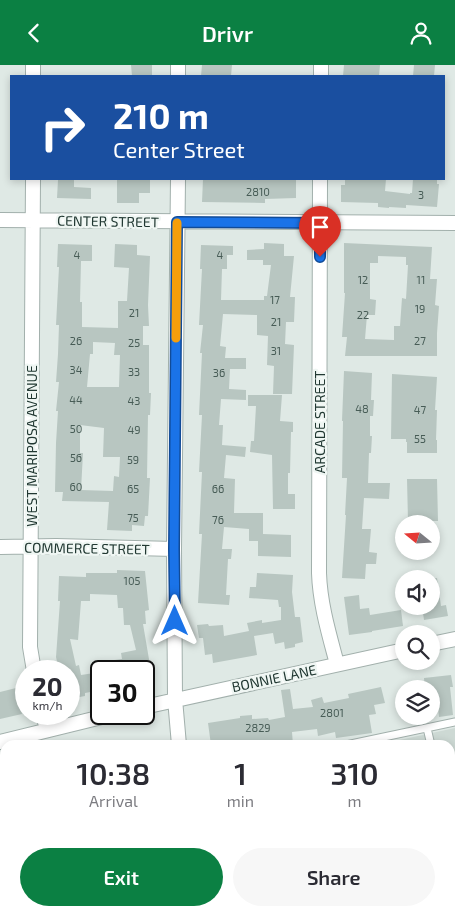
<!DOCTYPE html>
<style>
:root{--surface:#fff;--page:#f7f7f7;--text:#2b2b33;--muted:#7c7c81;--accent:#0b8043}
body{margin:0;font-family:"Exo 2",sans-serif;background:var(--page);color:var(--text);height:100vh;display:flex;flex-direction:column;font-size:19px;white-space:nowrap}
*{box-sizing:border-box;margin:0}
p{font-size:16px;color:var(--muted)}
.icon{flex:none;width:28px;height:28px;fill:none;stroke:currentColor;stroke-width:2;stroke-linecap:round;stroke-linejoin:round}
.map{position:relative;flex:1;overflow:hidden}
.side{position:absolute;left:0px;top:675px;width:455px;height:176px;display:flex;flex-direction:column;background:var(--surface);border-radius:15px 15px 0 0;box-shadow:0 2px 8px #0003}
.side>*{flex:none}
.hud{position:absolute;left:10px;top:10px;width:435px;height:105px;border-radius:0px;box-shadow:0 2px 8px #0003;background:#1a4fa0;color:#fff;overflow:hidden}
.needle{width:32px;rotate:288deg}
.fabs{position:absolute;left:395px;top:450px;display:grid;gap:10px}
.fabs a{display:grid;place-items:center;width:45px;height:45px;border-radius:50%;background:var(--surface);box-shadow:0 2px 8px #0003;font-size:25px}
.speed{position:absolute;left:15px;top:595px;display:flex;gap:10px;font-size:25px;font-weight:700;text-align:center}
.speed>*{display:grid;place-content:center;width:65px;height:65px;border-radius:50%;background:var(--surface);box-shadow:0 2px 8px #0003;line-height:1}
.speed small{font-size:12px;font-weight:400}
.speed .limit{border:2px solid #111;border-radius:8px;background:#fff;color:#111}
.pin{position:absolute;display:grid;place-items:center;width:42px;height:42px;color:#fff;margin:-51px -21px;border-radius:50% 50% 50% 0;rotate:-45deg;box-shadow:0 0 5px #0007}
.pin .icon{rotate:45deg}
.me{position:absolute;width:55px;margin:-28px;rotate:0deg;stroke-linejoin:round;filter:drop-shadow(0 0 4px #0008)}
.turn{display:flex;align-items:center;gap:18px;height:105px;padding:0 20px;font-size:22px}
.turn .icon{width:65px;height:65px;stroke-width:2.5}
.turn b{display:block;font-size:35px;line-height:42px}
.eta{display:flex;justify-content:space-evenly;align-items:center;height:85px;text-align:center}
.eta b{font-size:30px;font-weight:600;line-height:35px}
.action{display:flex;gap:10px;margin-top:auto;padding:10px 20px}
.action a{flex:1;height:58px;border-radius:30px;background:var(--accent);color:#fff;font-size:20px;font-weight:600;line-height:58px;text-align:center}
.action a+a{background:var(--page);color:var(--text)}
header{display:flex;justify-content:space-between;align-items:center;height:65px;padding:0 20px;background:var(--accent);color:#fff;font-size:22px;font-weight:600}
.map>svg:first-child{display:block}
.built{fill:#cdd9d4}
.building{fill:#b8c6c1;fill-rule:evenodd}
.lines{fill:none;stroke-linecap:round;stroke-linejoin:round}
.lane-casing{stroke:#a2b0ac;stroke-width:9}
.street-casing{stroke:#a2b0ac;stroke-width:16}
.secondary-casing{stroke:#9fb4ad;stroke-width:18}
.lane{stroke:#fff;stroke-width:7}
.street{stroke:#fff;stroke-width:14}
.secondary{stroke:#fff;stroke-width:15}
.route-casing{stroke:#114b97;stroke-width:12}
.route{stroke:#1a73e8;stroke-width:9}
.slow{stroke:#f59e0b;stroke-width:9}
.labels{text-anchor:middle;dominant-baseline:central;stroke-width:4.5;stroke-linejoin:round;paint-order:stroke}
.number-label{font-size:11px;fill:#475c56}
.street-label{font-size:14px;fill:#213832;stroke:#eff6f3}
</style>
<header><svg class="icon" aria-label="back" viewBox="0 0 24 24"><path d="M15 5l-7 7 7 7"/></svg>Drivr<svg class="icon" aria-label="person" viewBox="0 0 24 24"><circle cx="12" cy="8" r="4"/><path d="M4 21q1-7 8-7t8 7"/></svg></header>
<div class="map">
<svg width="455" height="851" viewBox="0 0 455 851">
<rect width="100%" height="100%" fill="#dfe9e5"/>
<path class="built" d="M455,663V721L450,722V680H376Z
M5,766V827L0,828V767Z"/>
<path class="building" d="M131,0H152V11H132Z
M202,0H232L231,11H201Z
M344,0H380L379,11H343Z
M414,0H435L434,11H413Z
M203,114L250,115V114H296V133L265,134V138L202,137Z
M345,114H386L385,126L410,129V128H412L413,114H437V119H439L437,142L406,140V143L389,142V143L378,142V138L341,137V120H345Z
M58,115H74V122L91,123V134L57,133Z
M117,115H150V128H139V138H117Z
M264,178L284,179V191H294L290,232H295L294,257H286L285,279L294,280L292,329H273L274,301L267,300L268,271L257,270V250L223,249L220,281L226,282L225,293H246V304H230L229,324L246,325V335L221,334L219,360H223L222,380L246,382L245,392L226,390L224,413L235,414L234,448H263V469L291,470V492L258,491V476H249V464L224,462L222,484H232L231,494H228L226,530H230L229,540L198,538L202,469H199L202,407H199L202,350H199L202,288H200L203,260H199L202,204H200L201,180L233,181V190H227V204H222L221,235H264V231H267L271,200H263V195H247V185L264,184Z
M344,178L432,182L430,214H437L435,240L439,241L437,268V291H345L347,272H342L345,228H344ZM378,191L406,192V200H408L406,234L402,233L400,261H394V275L365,274L367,250H375L376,235L370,234V198H378Z
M58,179L92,180V196H81L80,237H82V262L118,263V236H127L129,203L114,202L115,179L137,180V190L150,191L148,240L149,261H143V280H149V328H151L150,350H148L147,413H150L148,451H145L144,461L132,460V466L107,465L109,437L62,436L63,427H55L56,378L58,346H56L59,317H56L58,289L59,260H56L59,202H57ZM93,277L115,278L114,290H120L119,322H87L90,289H93ZM80,360L104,363L103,392H120L119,412L114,411L113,426L81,425L83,388H80Z
M344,306L372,308L371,335H374L373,351H370V371H372L371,388H369L368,418H390L389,434L364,433L362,464H371L369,487L377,488L376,499H366L365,514L342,513L346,450H345L347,413H342L343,356H342Z
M392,309L437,312L435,345H437L436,375H437V388H407V377H406V374H391Z
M248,330H282L280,356L293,357V367H291L290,408H288V429H295V444H273L272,390L250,387L251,376H254L256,341H248Z
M407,414H437L438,456H408Z
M117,505L145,506L149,545L145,546L146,559H143L151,606H109L107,596L122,594L121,588L136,585L130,560H124L123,543H118L117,530L90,529V536H81L78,575L70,574L76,601L79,600L81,610L101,607V625L85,628V631L69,634V606H59L56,592L60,536H58L59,511L86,512V508H117Z
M257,508L293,510L292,527L295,552H300L303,577L295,579V582L285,584L284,577L275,579L273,568L254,571L257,590L213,598L212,589L205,590L203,573H199L197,560L208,559L209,561L223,560L224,571L249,566L247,558L262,555V558L281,555V542H279L278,535L249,533L250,522H256Z
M437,513L441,541L446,540L448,551L424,555L422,541H431V514Z
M359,530L360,544L369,543L370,550L401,545L403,561L372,566V567L349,570L344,532Z
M451,610L453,622H450L453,650L439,652L437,633L431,634V624H425L424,613Z
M381,622L385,638L374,640L376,649L369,650L372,668L336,673L335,667L318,671L317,664L292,667L293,680H256L255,675L230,677L231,680H211L208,658L240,653V651L252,650V654L268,653L269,655L285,652L281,625L290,624L293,644L313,642L311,635L322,632L324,638L349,633L348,629Z
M16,623L22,649L0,654V627Z"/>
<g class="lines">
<defs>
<path id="lane" d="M427,663L431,680
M346,680L455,657
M0,762L5,760
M450,826H455
M275,846V851"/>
<path id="street" d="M33,11V0
M178,11V0
M321,11V0
M33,114L30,582L34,606
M178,114L174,484L175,634L179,680
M320,114L319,508C320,539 329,569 337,599
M0,155L455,158
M0,482L56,481L174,484
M431,579L455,574
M144,642L404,585
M43,649L47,665
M0,677L114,649
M193,851V846
M413,851V846"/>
<path id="secondary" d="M450,751L455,750
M15,851L34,846"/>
</defs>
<use href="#lane" class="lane-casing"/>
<use href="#street" class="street-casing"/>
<use href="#secondary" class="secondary-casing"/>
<use href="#lane" class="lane"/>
<use href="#street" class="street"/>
<use href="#secondary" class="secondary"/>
</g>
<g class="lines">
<defs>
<path id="route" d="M175,556L174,484L177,157L320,158V192"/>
</defs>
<use href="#route" class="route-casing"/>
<use href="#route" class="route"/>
<path class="slow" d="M176,273L177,158"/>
</g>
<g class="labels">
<g class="number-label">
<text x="258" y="126">2810</text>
<text x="421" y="129">3</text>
<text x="77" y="189">4</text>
<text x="220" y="189">4</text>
<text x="363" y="214">12</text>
<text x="421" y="214">11</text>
<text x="275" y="234">17</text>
<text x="420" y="243">19</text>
<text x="134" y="247">21</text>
<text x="363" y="249">22</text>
<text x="276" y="256">21</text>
<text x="76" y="275">26</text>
<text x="420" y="275">27</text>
<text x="134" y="277">25</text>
<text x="276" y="285">31</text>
<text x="76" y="304">34</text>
<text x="134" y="306">33</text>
<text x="219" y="307">36</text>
<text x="76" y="334">44</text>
<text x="134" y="335">43</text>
<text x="362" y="343">48</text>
<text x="420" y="344">47</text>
<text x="76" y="363">50</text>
<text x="134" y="364">49</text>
<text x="420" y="373">55</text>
<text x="76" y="392">56</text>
<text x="133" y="394">59</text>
<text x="76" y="421">60</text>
<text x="133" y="423">65</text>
<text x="218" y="423">66</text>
<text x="133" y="452">75</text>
<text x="218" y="454">76</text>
<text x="132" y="515">105</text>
<text x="332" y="647">2801</text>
<text x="258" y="662">2829</text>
</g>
<g class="street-label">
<text transform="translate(108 156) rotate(1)">CENTER STREET</text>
<text transform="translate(319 357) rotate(-90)">ARCADE STREET</text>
<text transform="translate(31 381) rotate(-90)">WEST MARIPOSA AVENUE</text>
<text transform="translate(87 483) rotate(1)">COMMERCE STREET</text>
<text transform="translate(274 613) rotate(-12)">BONNIE LANE</text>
</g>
</g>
</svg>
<div class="fabs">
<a><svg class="needle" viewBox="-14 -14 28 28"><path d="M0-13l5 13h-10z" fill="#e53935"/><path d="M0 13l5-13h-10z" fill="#7c7c81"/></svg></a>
<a><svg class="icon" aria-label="sound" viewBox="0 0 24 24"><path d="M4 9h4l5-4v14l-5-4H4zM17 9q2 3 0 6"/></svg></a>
<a><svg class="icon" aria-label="search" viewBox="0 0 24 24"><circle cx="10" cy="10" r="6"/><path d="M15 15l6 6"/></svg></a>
<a><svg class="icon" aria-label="layers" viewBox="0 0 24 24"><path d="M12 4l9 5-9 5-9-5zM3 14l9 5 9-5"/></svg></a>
</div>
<div class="speed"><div>20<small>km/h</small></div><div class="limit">30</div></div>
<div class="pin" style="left:320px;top:192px;background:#d93025"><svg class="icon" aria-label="arrive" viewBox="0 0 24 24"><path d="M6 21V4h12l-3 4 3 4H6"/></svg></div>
<svg class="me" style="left:175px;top:556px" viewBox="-20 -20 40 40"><path d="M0-17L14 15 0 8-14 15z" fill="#1a73e8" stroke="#fff" stroke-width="4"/></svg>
<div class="hud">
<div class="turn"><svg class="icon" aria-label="right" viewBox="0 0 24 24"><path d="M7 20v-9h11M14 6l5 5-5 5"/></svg><div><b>210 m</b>Center Street</div></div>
</div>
<section class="side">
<div class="eta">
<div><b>10:38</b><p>Arrival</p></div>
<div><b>1</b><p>min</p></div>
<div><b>310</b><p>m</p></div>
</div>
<div class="action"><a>Exit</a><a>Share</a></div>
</section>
</div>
